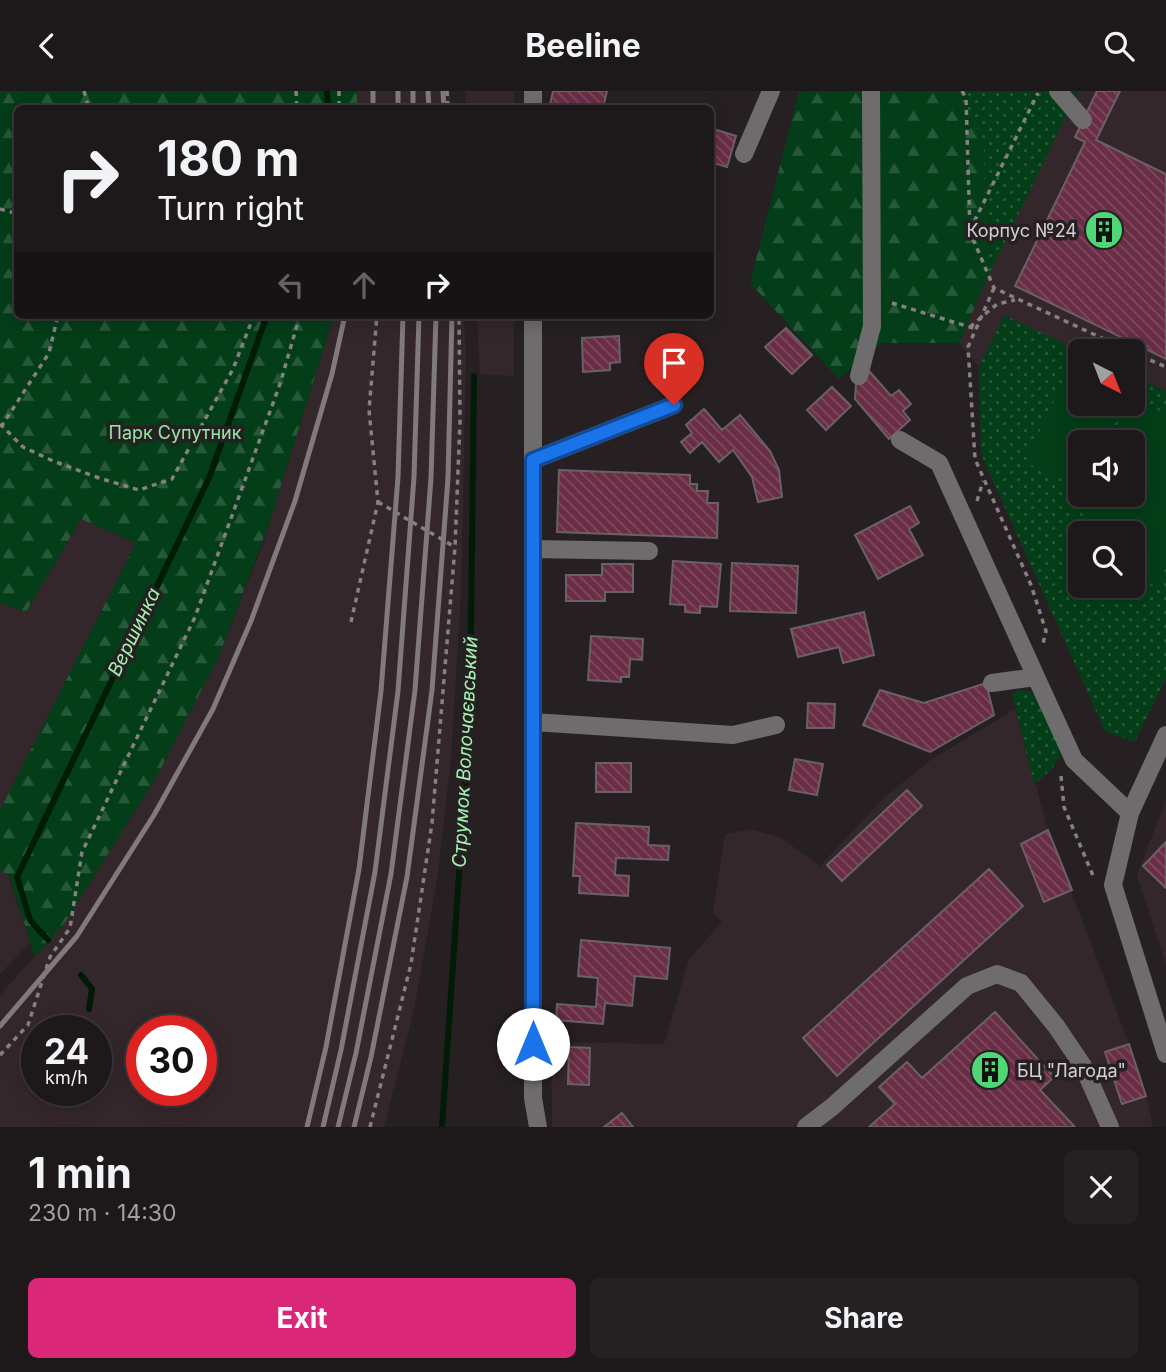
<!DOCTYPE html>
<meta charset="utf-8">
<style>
:root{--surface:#1d181a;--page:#252123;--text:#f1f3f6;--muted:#a0a0a2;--line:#3b3739;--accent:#db2777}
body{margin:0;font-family:Inter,sans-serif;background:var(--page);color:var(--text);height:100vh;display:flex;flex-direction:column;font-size:26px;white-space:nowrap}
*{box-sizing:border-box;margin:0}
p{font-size:23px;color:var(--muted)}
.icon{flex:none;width:38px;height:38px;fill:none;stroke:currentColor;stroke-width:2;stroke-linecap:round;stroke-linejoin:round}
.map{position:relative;height:1036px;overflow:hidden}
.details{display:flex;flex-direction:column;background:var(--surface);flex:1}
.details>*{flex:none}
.hud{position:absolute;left:14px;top:14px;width:700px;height:214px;border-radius:10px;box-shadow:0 4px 18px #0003,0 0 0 2px var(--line);background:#1d181a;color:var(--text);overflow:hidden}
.needle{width:46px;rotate:138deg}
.fabs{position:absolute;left:1068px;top:248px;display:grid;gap:14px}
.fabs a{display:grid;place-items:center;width:77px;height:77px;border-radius:10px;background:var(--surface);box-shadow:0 4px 18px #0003,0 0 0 2px var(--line);font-size:35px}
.speed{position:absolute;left:21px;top:924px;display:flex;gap:14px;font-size:35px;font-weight:700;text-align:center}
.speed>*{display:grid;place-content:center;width:91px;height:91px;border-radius:50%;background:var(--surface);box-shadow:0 4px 18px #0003,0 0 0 2px var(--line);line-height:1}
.speed small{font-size:18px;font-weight:400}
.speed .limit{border:10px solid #d22;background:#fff;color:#111}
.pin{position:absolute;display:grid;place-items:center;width:60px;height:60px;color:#fff;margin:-72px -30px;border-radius:50% 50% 50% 0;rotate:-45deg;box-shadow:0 0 7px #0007}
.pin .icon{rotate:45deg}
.me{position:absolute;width:77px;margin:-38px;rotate:0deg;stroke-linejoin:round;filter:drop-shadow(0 0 5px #0008)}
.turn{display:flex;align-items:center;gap:24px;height:147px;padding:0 28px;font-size:32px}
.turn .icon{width:91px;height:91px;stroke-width:2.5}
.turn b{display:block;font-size:49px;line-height:60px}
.lanes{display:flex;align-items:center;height:66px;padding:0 28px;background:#0003;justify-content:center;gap:35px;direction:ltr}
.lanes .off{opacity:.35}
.round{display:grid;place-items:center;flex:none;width:74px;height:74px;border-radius:10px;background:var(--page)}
.head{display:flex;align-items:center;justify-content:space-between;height:119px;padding:0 28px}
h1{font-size:42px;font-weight:700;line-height:52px}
.primary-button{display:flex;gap:14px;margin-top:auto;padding:14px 28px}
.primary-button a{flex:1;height:80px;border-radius:10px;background:var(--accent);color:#fff;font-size:28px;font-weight:700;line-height:80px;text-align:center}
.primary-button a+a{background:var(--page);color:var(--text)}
header{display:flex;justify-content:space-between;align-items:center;height:91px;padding:0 28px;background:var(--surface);font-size:32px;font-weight:700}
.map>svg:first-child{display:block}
.built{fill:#34272b;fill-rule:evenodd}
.grass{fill:url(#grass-dots);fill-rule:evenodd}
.forest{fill:url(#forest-firs)}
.garden{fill:#033e18}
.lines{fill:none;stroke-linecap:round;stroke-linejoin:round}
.stream{stroke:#001b06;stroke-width:6}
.building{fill:url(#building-back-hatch);stroke:#6a6164;stroke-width:2}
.path{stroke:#868082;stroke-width:3.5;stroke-dasharray:5 5;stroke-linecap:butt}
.minor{stroke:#6f6c6d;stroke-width:18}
.rail{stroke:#807a7c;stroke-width:5}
.route-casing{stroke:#114b97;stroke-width:18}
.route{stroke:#1a73e8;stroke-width:12}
.labels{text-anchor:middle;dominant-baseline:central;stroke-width:7;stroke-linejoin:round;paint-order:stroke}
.poi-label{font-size:18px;fill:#d5d0d2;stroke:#272022;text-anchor:end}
.park-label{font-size:18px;fill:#96e7a6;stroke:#272022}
.water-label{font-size:19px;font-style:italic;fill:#a1f2b0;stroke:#272022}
</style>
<header><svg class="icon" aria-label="back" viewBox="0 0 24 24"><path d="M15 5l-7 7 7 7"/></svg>Beeline<svg class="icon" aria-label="search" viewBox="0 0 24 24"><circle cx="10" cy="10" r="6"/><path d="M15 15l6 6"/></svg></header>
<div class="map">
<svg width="1166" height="1036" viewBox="0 0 1166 1036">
<defs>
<pattern id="grass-dots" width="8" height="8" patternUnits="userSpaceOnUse" patternTransform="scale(1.75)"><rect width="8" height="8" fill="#033e18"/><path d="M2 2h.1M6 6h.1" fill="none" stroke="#275939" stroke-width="1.8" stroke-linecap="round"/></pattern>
<pattern id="forest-firs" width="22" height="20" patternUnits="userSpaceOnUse" patternTransform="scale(1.75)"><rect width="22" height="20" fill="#033e18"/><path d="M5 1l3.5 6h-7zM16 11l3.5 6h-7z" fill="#275939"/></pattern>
<pattern id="building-back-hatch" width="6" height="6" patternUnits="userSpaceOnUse" patternTransform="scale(1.75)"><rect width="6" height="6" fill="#692d46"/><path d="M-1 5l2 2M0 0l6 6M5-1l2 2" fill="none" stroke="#7e4a60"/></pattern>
</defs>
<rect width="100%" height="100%" fill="#272022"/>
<path class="built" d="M357,0H450L451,17H357Z
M465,0H514V17H466Z
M957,0H1166V587L1135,651L1105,640L981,363L979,276L959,252L985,192ZM1080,261H1132V313H1080ZM1080,352H1132V404H1080ZM1080,443H1132V495H1080Z
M334,224H464L466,266L461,501L451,667L438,782L414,919L384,1036H0V904L66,830L158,683L219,565L263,453ZM37,940H96V999H37ZM142,940H201V999H142Z
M477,224H514V285L480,283Z
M81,428L136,452L0,719V512L26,521Z
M1015,618L1048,739L1129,953L1146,1005L1153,1036H552L551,951L664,953L689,868L722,831L713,822L725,743L751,738L781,747L820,775L884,707L932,668Z
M1166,709V874L1137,784Z
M0,780L8,784L30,852L0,883Z"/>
<path class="grass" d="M957,0H1078L985,192L984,50Z
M1004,224L1081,261L1080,313H1132V284L1166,300V587L1135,651L1105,640L981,363L979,276ZM1080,352H1132V404H1080ZM1080,443H1132V495H1080Z
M1021,599L1031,601L1038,605L1061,652L1059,667L1050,680L1034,693L1012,602Z"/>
<path class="forest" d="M0,0H357V17L18,18V224H334L269,433L219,565L158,683L66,830L35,866L9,784L0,780V719L136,452L81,428L26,521L0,512Z
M799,0H957L984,50L985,192L959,252H881L839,288L750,192Z"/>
<path class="garden" d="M1067,283L1080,289V313H1119L1100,352H1080L1079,396L1025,371Z
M1138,310L1166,323V476L1157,496L1132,484V443H1080V459L1069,454L1093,404H1132V352H1118Z"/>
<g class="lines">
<path class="stream" d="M327,0L328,18
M48,849L30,829L17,786L209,387L267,224
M81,884L92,898L89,918
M442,1036L470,619L474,285"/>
</g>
<path class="building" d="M553,0H607L604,13L611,15V18H549Z
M1097,0H1120L1096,49L1166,83V268L1015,195L1085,51L1075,46Z
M710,37L736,45L727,76L710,71Z
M786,237L812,264L792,283L765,256Z
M619,245L620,271L610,272V279L583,281L582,247Z
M870,281L891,305L899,299L911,313L903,320L910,329L889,348L855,308L856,293Z
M832,296L851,315L826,339L807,319Z
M704,318L722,339L740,324L770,360L779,379L782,406L758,411L752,386L733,359L719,371L702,351L690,362L681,351L692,342L686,334Z
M559,379L690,384V393H697V400H708L707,412H718L717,447L557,441Z
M910,415L919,432L909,438L923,464L878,488L855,444Z
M673,470L721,473L717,516L700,515V522L685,521V514L670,513Z
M732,472L798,475L796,522L730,520Z
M602,473H633V501H605V510H566V484H602Z
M864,521L874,564L843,572L839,556L798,566L791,538Z
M591,545L643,548L642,569L630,568L629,586H621V591L588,589Z
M986,592L994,624L930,661L863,634L880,599L924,612Z
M808,612L835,613L834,637H807Z
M795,668L823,673L817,704L789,699Z
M596,672H631V701H596Z
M907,699L922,715L842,790L827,774Z
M576,732L649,736L648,754L669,755L668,769L616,767L615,784L629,785L628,805L579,802L580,785H573Z
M1048,739L1072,799L1044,811L1021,753Z
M1166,751V797L1143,775Z
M989,778L1023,815L837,985L803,947Z
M581,849L670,857L667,888L635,885L632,915L605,912L603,933L556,929L557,913L596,916L598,887L578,885Z
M995,921L1054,986L1040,999L1075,1036H869L895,1013L879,996L907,971L922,987Z
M1129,953L1146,1005L1122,1013L1105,961Z
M569,956L590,957L589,994L568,993Z
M622,1022L633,1036H604Z"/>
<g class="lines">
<path class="path" d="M84,0L89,18
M296,0L297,18
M339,0V18
M447,0L448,18
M962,0L966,7L970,141L994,197L1132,261
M0,118L18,123
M970,139L1038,2
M994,197L968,256L975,368L1031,494L1046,540L1043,553
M892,212L976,238
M970,236L997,213L1015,209
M1132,261L1166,276
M0,333L23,356L53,370L99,387L139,399L172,388L233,278L254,224
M1,336L49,262L58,224
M977,410L983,390
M378,411L455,456
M351,531L378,411L369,319L377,224
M1061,685L1064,716L1094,787
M0,964L28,934L50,866L70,837L82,761L195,526L280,293L300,224
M370,1036L411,873L432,732L455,456L460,330L459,224"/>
<path class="minor" d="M533,0V18
M1058,0L1083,29
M744,63L771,0
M533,224V1007L538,1036
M859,285L872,235L871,0
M900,349L939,372L1036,586
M533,369L674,314
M533,458L649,460
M992,592L1036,586L1074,669L1130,722
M533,631L733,644L776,634
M1166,644L1130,722L1113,794L1166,963
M806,1036L832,1016L967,895L997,883L1021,892L1056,935L1083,975L1110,1036"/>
<path class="rail" d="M398,0V18
M413,0V18
M428,0L429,18
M443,0L444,18
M373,18V0
M0,935L77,845L154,724L213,618L251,530L295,410L332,283L345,224
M307,1036L326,956L359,778L381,600L398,386L403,224
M323,1036L341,959L375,781L398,600L414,386L419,224
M338,1036L356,962L391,783L415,599L431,387L436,224
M354,1036L371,966L407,786L432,599L448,387L452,224"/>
</g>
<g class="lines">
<defs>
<path id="route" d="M533,953V369L674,314"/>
</defs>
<use href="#route" class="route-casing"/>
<use href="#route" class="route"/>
</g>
<defs>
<symbol id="building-disc" viewBox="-11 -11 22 22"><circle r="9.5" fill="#4fd675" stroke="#272022"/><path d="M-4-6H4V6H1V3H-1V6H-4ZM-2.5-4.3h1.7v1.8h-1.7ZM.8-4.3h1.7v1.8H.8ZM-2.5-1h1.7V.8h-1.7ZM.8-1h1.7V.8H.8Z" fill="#111"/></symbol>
</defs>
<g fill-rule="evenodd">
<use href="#building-disc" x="1082" y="117" width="44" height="44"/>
<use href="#building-disc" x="968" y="957" width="44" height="44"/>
</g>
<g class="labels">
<g class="poi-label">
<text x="1077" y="139">Корпус №24</text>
<text x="1017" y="979" text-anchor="start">БЦ "Лагода"</text>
</g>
<g class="park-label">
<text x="175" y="341">Парк Супутник</text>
</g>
<g class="water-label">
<text transform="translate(134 541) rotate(-64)">Вершинка</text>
<text transform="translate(465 661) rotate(-87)">Струмок Волочаєвський</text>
</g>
</g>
</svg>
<div class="fabs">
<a><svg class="needle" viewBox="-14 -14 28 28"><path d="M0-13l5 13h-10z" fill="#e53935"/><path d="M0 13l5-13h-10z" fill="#a0a0a2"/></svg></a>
<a><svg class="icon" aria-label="sound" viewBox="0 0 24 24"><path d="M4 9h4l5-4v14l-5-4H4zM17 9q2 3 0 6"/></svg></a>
<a><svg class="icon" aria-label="search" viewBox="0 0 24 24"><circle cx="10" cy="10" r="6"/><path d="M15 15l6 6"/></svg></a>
</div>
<div class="speed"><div>24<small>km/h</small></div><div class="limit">30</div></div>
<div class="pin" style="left:674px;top:314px;background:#d93025"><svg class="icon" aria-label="arrive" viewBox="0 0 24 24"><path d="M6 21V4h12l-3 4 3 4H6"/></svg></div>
<svg class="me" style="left:533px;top:953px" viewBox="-20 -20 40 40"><circle r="19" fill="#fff"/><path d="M0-13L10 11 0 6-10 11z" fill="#1a73e8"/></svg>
<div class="hud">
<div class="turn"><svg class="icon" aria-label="right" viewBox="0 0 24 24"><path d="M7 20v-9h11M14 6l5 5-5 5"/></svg><div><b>180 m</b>Turn right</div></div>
<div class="lanes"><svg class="icon off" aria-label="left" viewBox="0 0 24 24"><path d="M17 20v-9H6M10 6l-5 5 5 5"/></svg><svg class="icon off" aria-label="ahead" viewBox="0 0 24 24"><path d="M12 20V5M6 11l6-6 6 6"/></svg><svg class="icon" aria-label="right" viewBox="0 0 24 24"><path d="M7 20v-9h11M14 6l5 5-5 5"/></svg></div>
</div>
</div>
<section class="details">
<div class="head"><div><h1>1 min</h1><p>230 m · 14:30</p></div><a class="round"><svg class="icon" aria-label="close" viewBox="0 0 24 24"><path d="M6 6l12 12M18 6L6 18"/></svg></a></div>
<div class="primary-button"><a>Exit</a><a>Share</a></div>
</section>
